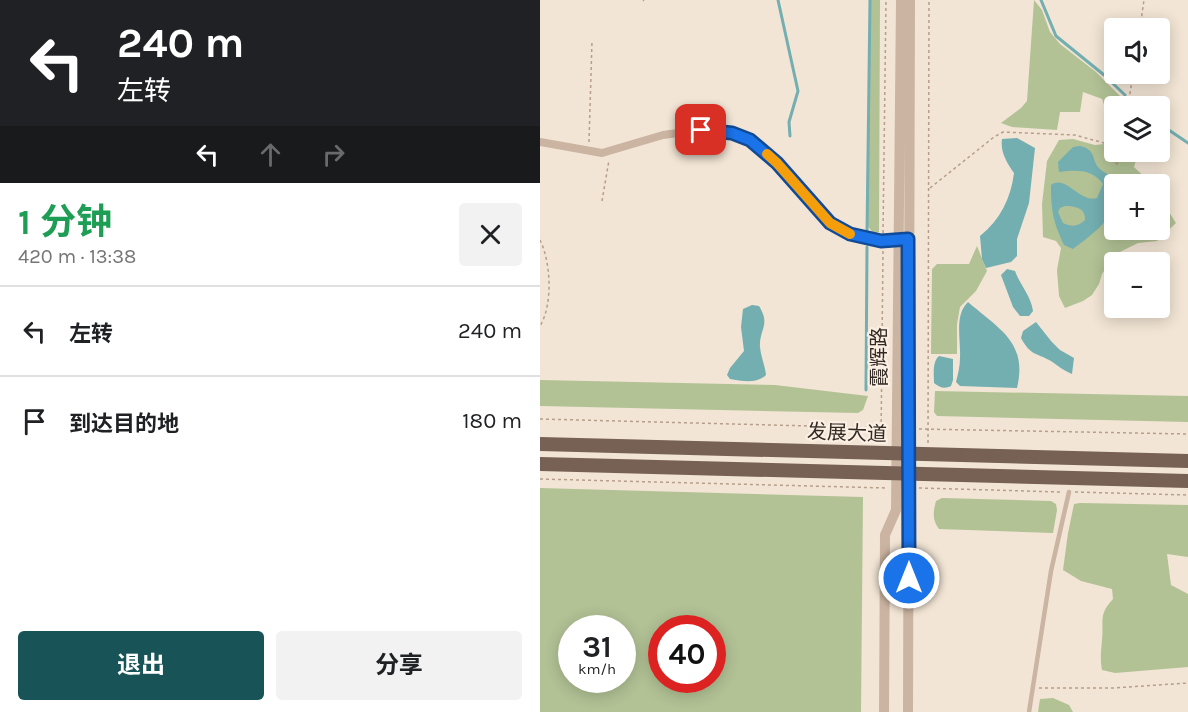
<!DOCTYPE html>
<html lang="zh">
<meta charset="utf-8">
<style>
:root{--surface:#fff;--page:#f2f2f2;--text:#202124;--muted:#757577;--line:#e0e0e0;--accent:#185358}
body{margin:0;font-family:Karla,"Noto Sans SC",sans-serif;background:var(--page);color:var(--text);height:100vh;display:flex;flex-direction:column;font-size:22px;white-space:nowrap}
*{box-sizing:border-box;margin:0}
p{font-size:20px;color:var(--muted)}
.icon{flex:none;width:33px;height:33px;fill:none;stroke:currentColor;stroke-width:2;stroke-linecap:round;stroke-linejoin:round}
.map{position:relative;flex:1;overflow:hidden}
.details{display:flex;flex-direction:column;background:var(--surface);width:540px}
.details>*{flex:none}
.banner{background:#202124;color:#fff;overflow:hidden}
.controls{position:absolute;left:564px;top:18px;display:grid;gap:12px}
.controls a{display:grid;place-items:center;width:66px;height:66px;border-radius:6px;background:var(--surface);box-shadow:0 3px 15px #0003;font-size:30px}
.speed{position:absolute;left:18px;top:615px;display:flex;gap:12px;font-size:30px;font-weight:700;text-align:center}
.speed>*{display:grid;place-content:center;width:78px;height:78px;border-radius:50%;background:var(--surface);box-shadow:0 3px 15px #0003;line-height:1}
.speed small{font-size:15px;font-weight:400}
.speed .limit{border:9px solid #d22;background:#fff;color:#111}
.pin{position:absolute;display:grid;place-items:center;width:51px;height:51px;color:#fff;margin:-26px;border-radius:12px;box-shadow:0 3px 9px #0006}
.me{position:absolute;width:66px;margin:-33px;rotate:0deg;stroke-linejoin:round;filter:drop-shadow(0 0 4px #0008)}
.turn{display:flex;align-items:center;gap:21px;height:126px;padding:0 18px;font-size:27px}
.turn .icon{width:78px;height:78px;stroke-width:2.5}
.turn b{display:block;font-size:42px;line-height:51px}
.lanes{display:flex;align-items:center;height:57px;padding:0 18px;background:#0003;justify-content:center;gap:30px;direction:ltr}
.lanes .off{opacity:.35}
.round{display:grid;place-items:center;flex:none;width:63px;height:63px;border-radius:6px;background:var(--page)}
.summary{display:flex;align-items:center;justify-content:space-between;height:102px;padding:0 18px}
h1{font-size:36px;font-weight:700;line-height:45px;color:#1e9e55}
.primary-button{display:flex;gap:12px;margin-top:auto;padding:12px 18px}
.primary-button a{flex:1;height:69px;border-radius:6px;background:var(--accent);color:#fff;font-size:24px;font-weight:700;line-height:69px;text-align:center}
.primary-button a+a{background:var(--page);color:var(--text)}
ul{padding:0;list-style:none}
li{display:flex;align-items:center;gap:18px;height:90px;padding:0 18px;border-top:2px solid var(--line)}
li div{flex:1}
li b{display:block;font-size:22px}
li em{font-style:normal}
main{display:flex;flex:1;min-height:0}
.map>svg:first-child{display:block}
.green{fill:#b2c295;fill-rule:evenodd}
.water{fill:#73aeb1;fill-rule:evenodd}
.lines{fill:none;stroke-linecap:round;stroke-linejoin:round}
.stream{stroke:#73aeb1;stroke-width:3}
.path{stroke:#b69e8b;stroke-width:1.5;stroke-dasharray:3 3;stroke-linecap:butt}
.service{stroke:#cbb4a1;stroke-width:4.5}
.minor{stroke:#cbb4a1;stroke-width:8}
.tertiary{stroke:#cbb4a1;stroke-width:10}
.primary{stroke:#776054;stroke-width:14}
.route-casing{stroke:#114b97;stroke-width:15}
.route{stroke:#1a73e8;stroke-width:10}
.slow{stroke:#f59e0b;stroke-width:10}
.labels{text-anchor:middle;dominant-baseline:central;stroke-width:4.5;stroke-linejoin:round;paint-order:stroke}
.street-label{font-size:20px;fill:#342a24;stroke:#faefe2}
</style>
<main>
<section class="details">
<div class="banner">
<div class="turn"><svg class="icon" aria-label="left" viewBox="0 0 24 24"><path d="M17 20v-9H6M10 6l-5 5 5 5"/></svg><div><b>240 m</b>左转</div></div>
<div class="lanes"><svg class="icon" aria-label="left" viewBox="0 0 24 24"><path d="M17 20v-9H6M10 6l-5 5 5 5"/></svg><svg class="icon off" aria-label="ahead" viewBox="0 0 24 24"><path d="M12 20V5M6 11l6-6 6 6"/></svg><svg class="icon off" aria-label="right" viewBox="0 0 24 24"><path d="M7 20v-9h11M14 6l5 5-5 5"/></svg></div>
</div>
<div class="summary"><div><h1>1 分钟</h1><p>420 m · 13:38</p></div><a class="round"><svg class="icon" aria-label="close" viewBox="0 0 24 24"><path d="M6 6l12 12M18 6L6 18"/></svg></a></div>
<ul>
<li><svg class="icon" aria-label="left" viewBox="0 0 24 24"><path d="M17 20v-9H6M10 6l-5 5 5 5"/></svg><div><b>左转</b></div><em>240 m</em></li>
<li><svg class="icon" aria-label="arrive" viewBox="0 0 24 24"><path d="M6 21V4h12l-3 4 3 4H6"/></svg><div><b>到达目的地</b></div><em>180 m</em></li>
</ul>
<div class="primary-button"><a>退出</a><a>分享</a></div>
</section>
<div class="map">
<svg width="648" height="712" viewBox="0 0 648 712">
<rect width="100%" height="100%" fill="#f2e5d5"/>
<path class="green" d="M330,0H340L339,232L334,234L326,224Z
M494,0L502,10L510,32L520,44L556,72L585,101L584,106H574V138L565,133V108L562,99L543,92L540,112H520L517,130L472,127L461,123L481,108L487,101Z
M533,139L555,145L574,143V152H595L596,160L594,167L612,184H574V230H620V189L629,212L636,223L617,241L598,243L576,254L562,274L559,284L552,295L543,301L525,308L519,296L517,270L521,248L516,241L503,237L502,204L507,161L519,140Z
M437,246L447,271L436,291L420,307L417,324V354H391L392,269L397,264H429Z
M0,380L235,385L328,396L323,410L318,413L0,406Z
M395,391L648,396V422L397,416L394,412Z
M0,488L323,497L321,712H0ZM32,628H82V680H32ZM122,628H172V680H122Z
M402,498L511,501L516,504L517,510L513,533L399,529C392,520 393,512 396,501Z
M540,503L648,505V557L627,554L631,585L648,594V667L575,673L562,670C560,659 561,652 562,640C564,621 558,615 573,599L572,589L541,581L523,570L528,533L534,504Z
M513,698L529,705L533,712H498L500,699Z"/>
<path class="water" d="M477,138L495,148L489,203L477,239V256L471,262L446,268L442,259L440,236C460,220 471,198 474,173C467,163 460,152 462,139Z
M540,146C558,150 550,161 561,170C573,180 590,174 602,184H574C574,191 575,198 574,204C572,221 546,239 533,249L524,245C513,221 511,211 511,185C526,174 539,203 557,198L563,184C552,169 537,170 519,172L518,162L533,147ZM525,206C535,206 546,208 545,220C538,227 532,227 523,223L518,212L520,208Z
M467,269L475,271C480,285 491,296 493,311L489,316H480L473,307L461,275Z
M428,302C459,329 488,342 477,388L420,386L416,382C418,374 420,366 420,358C421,340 414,315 428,302Z
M212,305L219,306C231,325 219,329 220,347C221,357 225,366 226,375C217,384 202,381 190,379L187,375L190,368L204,351L201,327L203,309Z
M496,322L511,341L520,350L534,358L532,374C523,370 518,366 511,361C495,352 491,356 481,338L483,331Z
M399,356L413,359V380L411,386C405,389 400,388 394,383C394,375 392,362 399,356Z"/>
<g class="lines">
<path class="stream" d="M238,0L258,91L249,122L250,136
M501,0L516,36L564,75L585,95
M593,103L596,106
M620,124L648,143
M327,234L330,0
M326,390L327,247"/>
<path class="path" d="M103,0L104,1
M600,28L604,0
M588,106L593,74
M49,142L52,41
M577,165L580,152
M390,188L454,137L463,132L535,135L564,143L577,165
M62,201L69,160
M343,233L346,0
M0,240C11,262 13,305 0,326
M0,419L347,428
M379,429L648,434
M341,440L343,250
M388,443L389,0
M0,479L347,488
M379,488L521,492
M535,492L648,495
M499,688H573L648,683"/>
<path class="service" d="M489,712L511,571L529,492"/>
<path class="minor" d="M0,142L62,153L123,135L161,130L192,133L210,140L237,163L290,223L310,234L341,241L363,240"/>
<path class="tertiary" d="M344,712L345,535L356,510L361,0
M368,712L370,0"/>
<path class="primary" d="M0,444L648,461
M0,464L648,481"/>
</g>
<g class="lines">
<defs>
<path id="route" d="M161,130L192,133L210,140L237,163L290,223L310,234L341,241L368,239L369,578"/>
</defs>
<use href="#route" class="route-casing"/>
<use href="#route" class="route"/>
<path class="slow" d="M227,154L237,163L290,223L310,234"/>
</g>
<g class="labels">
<g class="street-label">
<text transform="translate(339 357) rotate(-90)">霞辉路</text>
<text transform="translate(307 433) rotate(2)">发展大道</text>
</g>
</g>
</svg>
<div class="controls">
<a><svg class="icon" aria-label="sound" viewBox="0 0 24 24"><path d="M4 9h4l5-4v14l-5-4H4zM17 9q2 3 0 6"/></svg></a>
<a><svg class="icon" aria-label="layers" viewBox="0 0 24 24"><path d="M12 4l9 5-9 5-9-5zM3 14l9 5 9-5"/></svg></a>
<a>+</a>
<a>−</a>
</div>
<div class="speed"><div>31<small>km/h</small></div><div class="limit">40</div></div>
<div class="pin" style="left:161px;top:130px;background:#d93025"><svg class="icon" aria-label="arrive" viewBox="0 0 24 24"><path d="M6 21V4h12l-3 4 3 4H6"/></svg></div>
<svg class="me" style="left:369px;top:578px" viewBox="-20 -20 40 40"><circle r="17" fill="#1a73e8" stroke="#fff" stroke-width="3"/><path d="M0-11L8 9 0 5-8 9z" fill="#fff"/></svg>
</div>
</main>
